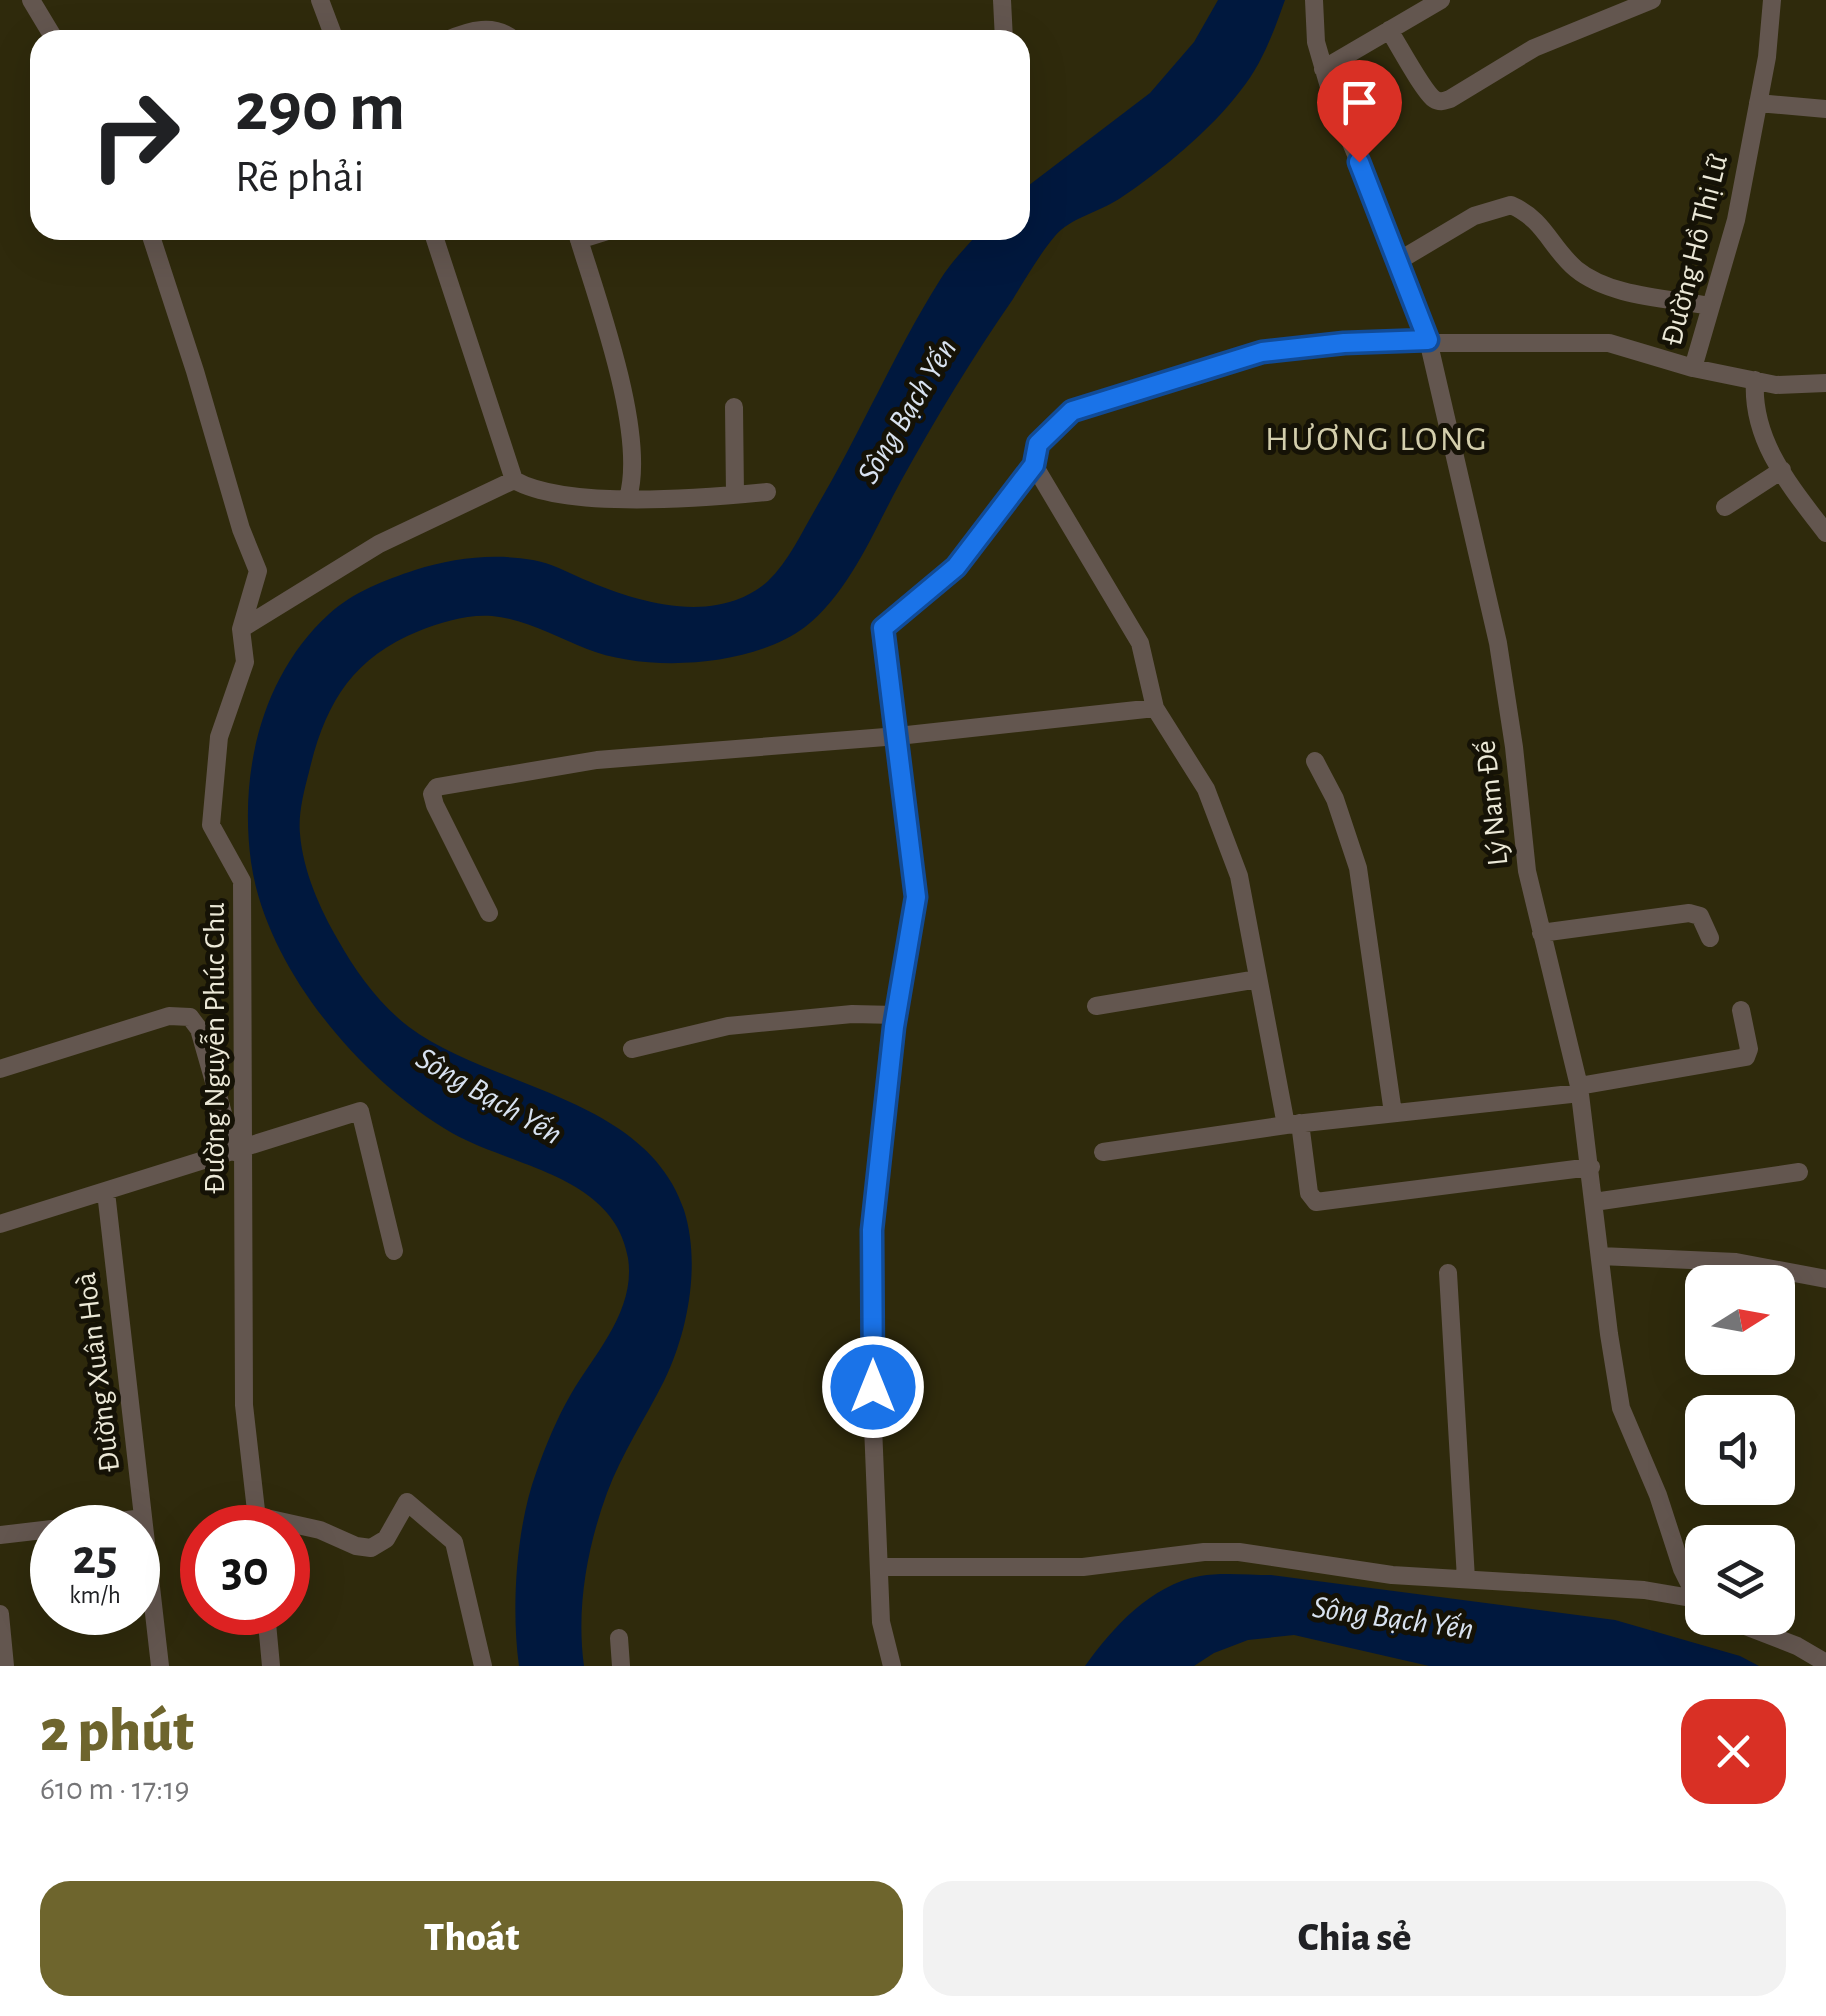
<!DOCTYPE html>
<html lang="vi">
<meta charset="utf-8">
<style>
:root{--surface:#fff;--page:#f2f2f2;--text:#202124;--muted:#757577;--accent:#6e652d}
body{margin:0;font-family:"Alegreya Sans",sans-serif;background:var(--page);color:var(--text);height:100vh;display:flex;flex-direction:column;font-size:38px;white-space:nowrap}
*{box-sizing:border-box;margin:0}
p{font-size:32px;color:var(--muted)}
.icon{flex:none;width:55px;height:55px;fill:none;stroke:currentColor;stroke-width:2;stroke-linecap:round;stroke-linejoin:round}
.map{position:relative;height:1666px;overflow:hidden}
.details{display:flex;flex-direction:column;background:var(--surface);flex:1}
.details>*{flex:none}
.banner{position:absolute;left:30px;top:30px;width:1000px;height:210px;border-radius:30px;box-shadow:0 10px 40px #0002;background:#fff;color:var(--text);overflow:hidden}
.needle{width:65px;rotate:79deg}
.fabs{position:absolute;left:1685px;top:1265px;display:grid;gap:20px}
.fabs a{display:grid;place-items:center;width:110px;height:110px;border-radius:20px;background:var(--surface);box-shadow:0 10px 40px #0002;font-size:50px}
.speed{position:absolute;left:30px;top:1505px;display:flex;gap:20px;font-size:50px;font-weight:700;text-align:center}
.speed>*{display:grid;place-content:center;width:130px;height:130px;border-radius:50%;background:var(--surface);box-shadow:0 10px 40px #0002;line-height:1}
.speed small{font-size:25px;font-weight:400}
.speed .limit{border:15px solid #d22;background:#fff;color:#111}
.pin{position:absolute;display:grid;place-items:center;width:85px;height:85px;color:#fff;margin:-102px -42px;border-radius:50% 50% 50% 0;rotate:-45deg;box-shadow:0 0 10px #0007}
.pin .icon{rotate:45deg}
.me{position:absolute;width:110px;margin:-55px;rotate:0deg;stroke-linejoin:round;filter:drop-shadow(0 0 8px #0008)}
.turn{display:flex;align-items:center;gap:35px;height:210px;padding:0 40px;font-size:45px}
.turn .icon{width:130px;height:130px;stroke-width:2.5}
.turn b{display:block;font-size:70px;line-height:85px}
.round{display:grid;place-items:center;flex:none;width:105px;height:105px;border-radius:30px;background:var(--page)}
.summary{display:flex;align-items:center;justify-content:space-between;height:170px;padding:0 40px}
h1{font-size:60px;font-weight:800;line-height:75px;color:var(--accent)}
.action{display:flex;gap:20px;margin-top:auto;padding:20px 40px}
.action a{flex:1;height:115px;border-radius:30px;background:var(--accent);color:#fff;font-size:40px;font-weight:800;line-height:115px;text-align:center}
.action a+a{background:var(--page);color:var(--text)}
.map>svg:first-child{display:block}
.water{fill:#00183e}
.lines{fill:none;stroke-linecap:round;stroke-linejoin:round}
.minor{stroke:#63564f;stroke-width:18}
.route-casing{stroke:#114b97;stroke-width:25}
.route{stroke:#1a73e8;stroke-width:18}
.labels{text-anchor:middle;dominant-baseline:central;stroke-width:10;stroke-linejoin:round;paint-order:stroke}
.street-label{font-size:30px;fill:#ebe8d7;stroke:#151206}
.water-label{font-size:32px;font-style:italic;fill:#d8e2f0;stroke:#151206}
.quarter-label{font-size:35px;letter-spacing:2.5px;fill:#d3ceac;stroke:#151206}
</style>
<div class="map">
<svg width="1826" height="1666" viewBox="0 0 1826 1666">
<rect width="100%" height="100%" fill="#2f2a0c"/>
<path class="water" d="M1218,0H1285C1274,31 1262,64 1241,90C1212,129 1160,172 1119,199C1099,212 1070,218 1055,236C1039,255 1026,278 1013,299C972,358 936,418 901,481C874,530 850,592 805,627C752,667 647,673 587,649C556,637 526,619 492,616C468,614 441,622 419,631C352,658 325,704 309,772C304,791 298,814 300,834C303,871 320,909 338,940C356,972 379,1004 409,1027C490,1088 646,1096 684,1210C701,1264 688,1332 664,1381C645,1419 622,1453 607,1493C587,1548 576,1608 584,1666H519C511,1608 516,1528 536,1473C545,1447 557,1418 571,1394C596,1352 636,1310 628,1258C614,1175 512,1167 452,1133C361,1080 266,968 251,862C239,773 261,676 329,614C353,592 385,580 415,570C453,558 493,553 533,560C551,563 567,572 583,579C630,599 691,619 741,598C749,595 762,587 768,581C788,562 802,532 816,508C860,434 894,353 940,280C951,262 967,246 981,230H1020V192L1150,93L1194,42Z
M1271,1575L1615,1620L1740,1656L1759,1666H1429L1294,1635L1248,1640L1214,1653L1194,1666H1085C1113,1627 1151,1585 1200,1576C1222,1572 1248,1575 1271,1575Z"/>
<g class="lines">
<path class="minor" d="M31,0L55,40
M320,0L335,40
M1002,0L1004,40
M1314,0L1316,42L1332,97L1400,260L1428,340L1498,643L1514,747L1527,871L1579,1086L1609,1334L1621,1408L1658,1495L1682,1569L1697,1599L1702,1603
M1389,30C1398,44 1423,91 1434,99C1440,103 1444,101 1450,99L1534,48L1652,0
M447,40C470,30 494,23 514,40
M1323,69L1441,0
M1758,103L1826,109
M149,230L195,371L241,529L258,571L241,629L245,662L219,737L211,825L242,881L244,1405L258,1528
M432,230L514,480C567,510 704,498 767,492
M576,230C596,297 647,432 628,498
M579,240L611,230
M1400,260L1474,216L1511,205C1545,220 1550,247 1576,269C1610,297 1668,298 1710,306
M1693,368L1776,385L1826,383
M1755,380C1751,441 1791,487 1826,533
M734,407L735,495
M1034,465L1140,643L1155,708L1206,789L1239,876L1286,1125
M1725,507L1782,470
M241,629L379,544L514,480
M1315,761L1335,799L1358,868L1393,1113
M489,913L435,805L432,794L437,787L597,760L898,736L1155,708
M1541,933L1689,913L1700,916L1710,938
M1096,1006L1258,979
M632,1049L728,1026L852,1014L896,1015
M0,1069L169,1016L190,1017L199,1029L234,1152
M1579,1086L1746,1057L1749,1049L1741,1010
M1300,1123L1309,1193L1316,1202L1591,1167
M1103,1152L1286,1125L1580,1093
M106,1192L160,1666
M1594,1202L1799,1172
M0,1224L360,1111L394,1251
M1600,1256L1736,1262L1826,1279
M1448,1273L1466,1579
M257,1516L320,1530L356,1546L371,1548L386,1539L407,1502L454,1542L483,1666
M66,1528L143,1518
M0,1535L52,1529
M881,1567H1083L1204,1552H1239L1392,1575L1644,1590L1697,1599
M266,1612L271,1666
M0,1614L5,1666
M1725,1618L1797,1646L1826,1663
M619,1638L621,1666
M892,1666L881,1622L873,1426L872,1230L894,1027L916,897L883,628L956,567L1034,465L1038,444L1054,425L1076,409L1253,354L1344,343H1609L1693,368L1736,220L1767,57L1772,0"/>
</g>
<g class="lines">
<defs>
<path id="route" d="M873,1387L872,1230L894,1027L916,897L883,628L956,567L1034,465L1038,444L1072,411L1262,352L1344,343L1428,340L1359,162"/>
</defs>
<use href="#route" class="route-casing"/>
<use href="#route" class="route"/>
</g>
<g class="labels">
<g class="street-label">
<text transform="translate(1695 250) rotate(-76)">Đường Hồ Thị Lữ</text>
<text transform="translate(1492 803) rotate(-96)">Lý Nam Đế</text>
<text transform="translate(215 1048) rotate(-90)">Đường Nguyễn Phúc Chu</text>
<text transform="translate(98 1372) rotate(-97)">Đường Xuân Hoà</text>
</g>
<g class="water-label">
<text transform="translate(907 411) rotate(-59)">Sông Bạch Yến</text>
<text transform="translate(489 1096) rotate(30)">Sông Bạch Yến</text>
<text transform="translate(1393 1618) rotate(8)">Sông Bạch Yến</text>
</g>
<g class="quarter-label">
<text x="1377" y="439">HƯƠNG LONG</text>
</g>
</g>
</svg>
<div class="fabs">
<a><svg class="needle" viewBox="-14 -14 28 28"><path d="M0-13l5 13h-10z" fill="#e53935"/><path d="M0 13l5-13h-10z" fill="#757577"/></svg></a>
<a><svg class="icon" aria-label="sound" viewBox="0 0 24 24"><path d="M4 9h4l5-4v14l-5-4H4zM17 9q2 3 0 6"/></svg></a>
<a><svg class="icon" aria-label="layers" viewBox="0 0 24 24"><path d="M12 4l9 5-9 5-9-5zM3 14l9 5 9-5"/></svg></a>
</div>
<div class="speed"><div>25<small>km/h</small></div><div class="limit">30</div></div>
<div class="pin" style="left:1359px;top:162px;background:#d93025"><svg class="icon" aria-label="arrive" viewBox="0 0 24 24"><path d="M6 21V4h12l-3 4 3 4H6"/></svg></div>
<svg class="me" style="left:873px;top:1387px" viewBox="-20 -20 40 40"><circle r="17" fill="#1a73e8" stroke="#fff" stroke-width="3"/><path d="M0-11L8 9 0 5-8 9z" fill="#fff"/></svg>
<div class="banner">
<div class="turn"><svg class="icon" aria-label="right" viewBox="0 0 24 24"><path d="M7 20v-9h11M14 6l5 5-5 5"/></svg><div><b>290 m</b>Rẽ phải</div></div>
</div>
</div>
<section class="details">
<div class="summary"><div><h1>2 phút</h1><p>610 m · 17:19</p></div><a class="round" style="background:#d93025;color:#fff"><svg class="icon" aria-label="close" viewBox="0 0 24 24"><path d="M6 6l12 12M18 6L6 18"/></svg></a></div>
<div class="action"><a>Thoát</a><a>Chia sẻ</a></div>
</section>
